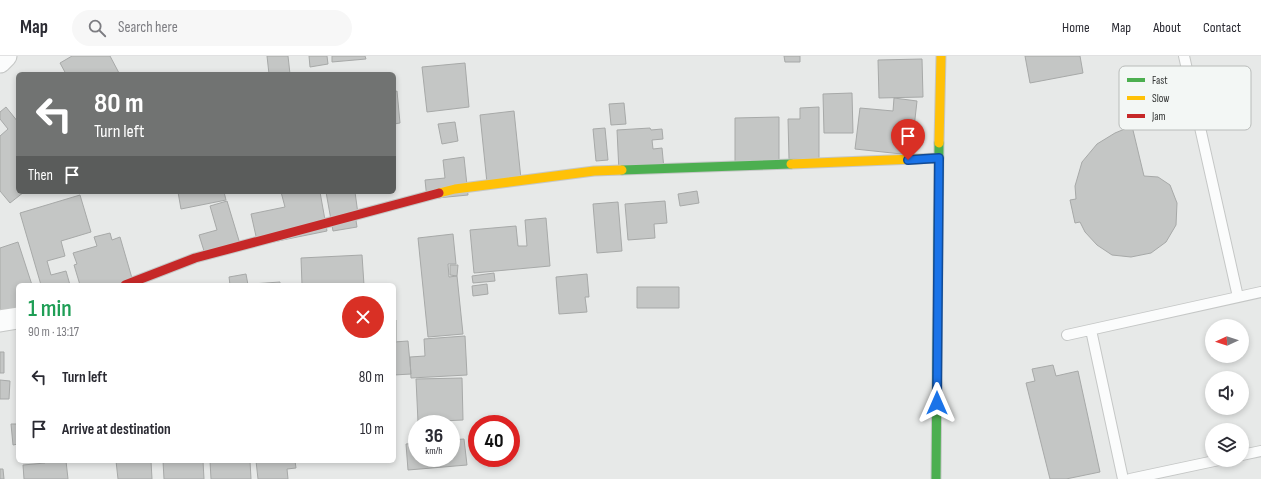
<!DOCTYPE html>
<meta charset="utf-8">
<style>
:root{--surface:#fff;--page:#f7f7f7;--text:#2b2b33;--muted:#7c7c81;--line:#e1e1e2}
body{margin:0;font-family:"Sofia Sans Condensed",sans-serif;background:var(--page);color:var(--text);height:100vh;display:flex;flex-direction:column;font-size:15px;white-space:nowrap}
*{box-sizing:border-box;margin:0}
p{font-size:13px;color:var(--muted)}
.icon{flex:none;width:22px;height:22px;fill:none;stroke:currentColor;stroke-width:2;stroke-linecap:round;stroke-linejoin:round}
.map{position:relative;flex:1;overflow:hidden}
.drawer{position:absolute;left:16px;top:227px;width:380px;height:180px;display:flex;flex-direction:column;background:var(--surface);border-radius:6px;box-shadow:0 2px 6px #0003}
.drawer>*{flex:none}
.banner{position:absolute;left:16px;top:16px;width:380px;height:122px;border-radius:6px;box-shadow:0 2px 6px #0003;background:#717372;color:#fff;overflow:hidden}
.needle{width:26px;rotate:267deg}
.controls{position:absolute;left:1205px;top:263px;display:grid;gap:8px}
.controls a{display:grid;place-items:center;width:44px;height:44px;border-radius:50%;background:var(--surface);box-shadow:0 2px 6px #0003;font-size:20px}
.speed{position:absolute;left:408px;top:359px;display:flex;gap:8px;font-size:20px;font-weight:700;text-align:center}
.speed>*{display:grid;place-content:center;width:52px;height:52px;border-radius:50%;background:var(--surface);box-shadow:0 2px 6px #0003;line-height:1}
.speed small{font-size:10px;font-weight:400}
.speed .limit{border:6px solid #d22;background:#fff;color:#111}
.pin{position:absolute;display:grid;place-items:center;width:34px;height:34px;color:#fff;margin:-41px -17px;border-radius:50% 50% 50% 0;rotate:-45deg;box-shadow:0 0 4px #0007}
.pin .icon{rotate:45deg}
.me{position:absolute;width:44px;margin:-22px;rotate:0deg;stroke-linejoin:round;filter:drop-shadow(0 0 3px #0008)}
.turn{display:flex;align-items:center;gap:14px;height:84px;padding:0 12px;font-size:18px}
.turn .icon{width:52px;height:52px;stroke-width:2.5}
.turn b{display:block;font-size:28px;line-height:34px}
.then{display:flex;align-items:center;height:38px;padding:0 12px;background:#0003;gap:8px;font-size:15px}
.round{display:grid;place-items:center;flex:none;width:42px;height:42px;border-radius:21px;background:var(--page)}
.head{display:flex;align-items:center;justify-content:space-between;height:68px;padding:0 12px}
h1{font-size:24px;font-weight:600;line-height:30px;color:#1e9e55}
ul{padding:0;list-style:none}
li{display:flex;align-items:center;gap:12px;height:52px;padding:0 12px}
li div{flex:1}
li b{display:block;font-size:15px}
li em{font-style:normal}
header{display:flex;align-items:center;gap:24px;box-sizing:border-box;height:56px;padding:0 20px;background:var(--surface);border-bottom:1px solid var(--line)}
header strong{font-size:19px}
nav{display:flex;gap:22px;margin-inline-start:auto;font-size:14px}
.search{width:280px;height:36px;background:var(--page);display:flex;align-items:center;gap:10px;box-sizing:border-box;padding:0 14px;border-radius:22px;color:var(--muted);font-size:15px}
.map>svg:first-child{display:block}
.building{fill:#c4c6c5;stroke:#a7a9a8}
.lines{fill:none;stroke-linecap:round;stroke-linejoin:round}
.lane-casing{stroke:#c5c7c6;stroke-width:12}
.street-casing{stroke:#c5c7c6;stroke-width:23}
.fast-casing{stroke:#c5c7c6;stroke-width:11}
.slow-casing{stroke:#c5c7c6;stroke-width:11}
.jam-casing{stroke:#c5c7c6;stroke-width:11}
.lane{stroke:#fbfcfc;stroke-width:10}
.street{stroke:#fbfcfc;stroke-width:21}
.fast{stroke:#4caf50;stroke-width:9}
.slow{stroke:#ffc107;stroke-width:9}
.jam{stroke:#c62828;stroke-width:9}
.route-casing{stroke:#114b97;stroke-width:10}
.route{stroke:#1a73e8;stroke-width:7}
.key{fill:#f3f7f5;stroke:#b9bcba;stroke-width:1}
.key-label{font-size:11px;fill:#313332}
</style>
<header>
<strong>Map</strong>
<div class="search"><svg class="icon" aria-label="search" viewBox="0 0 24 24"><circle cx="10" cy="10" r="6"/><path d="M15 15l6 6"/></svg>Search here</div>
<nav><a>Home</a><a>Map</a><a>About</a><a>Contact</a></nav>
</header>
<div class="map">
<svg width="1261" height="423" viewBox="0 0 1261 423">
<rect width="100%" height="100%" fill="#e7e9e8"/>
<path class="building" d="M72,0H110L119,17L117,18H66L60,7Z
M267,0H288L290,18H269Z
M309,0H327L328,8L310,11Z
M332,0H365L366,3L332,6Z
M784,0H800V6H785Z
M1025,0H1080L1083,17L1030,27Z
M922,3L923,41L879,42L878,4Z
M465,7L469,51L427,56L422,11Z
M397,35L400,67L394,68V36Z
M852,37L853,77H824L823,38Z
M894,42L917,45L911,99L855,93L860,52L893,55Z
M624,47L626,68L611,69L609,48Z
M6,51L18,66V136H24L10,147L0,135V80L8,73L0,63V56Z
M819,51V103H789L788,63H800V52Z
M514,55L521,123L487,127L480,59Z
M779,61V105L735,106V62Z
M455,66L458,85L442,88L438,68Z
M1132,70L1144,120L1158,121L1170,129L1177,147L1176,169L1166,186L1151,197L1131,201L1112,199L1097,189L1085,176L1080,166L1075,167L1070,144L1076,143L1075,130L1082,106L1097,88L1115,77Z
M605,72L608,104L596,105L593,73Z
M650,72L651,74L662,73L663,83L652,84L653,93L662,92L664,113L619,116L617,74Z
M464,101L468,139L427,143L425,124L445,122L443,104Z
M697,135L699,147L680,150L678,138Z
M178,136H224L226,144L181,153Z
M281,136H320L327,175L258,189L251,158L285,151Z
M326,136H355L358,158H355L357,171L333,175Z
M80,139L91,176L61,185L65,200L47,205L51,219L66,215L70,229H41L20,157Z
M227,145L240,188L205,198L199,179L217,174L210,150Z
M665,145L667,167L654,168L655,182L628,184L625,148Z
M618,146L622,195L597,197L593,148Z
M546,162L550,210L474,217L470,174L516,170L518,190H527L525,164Z
M110,177L112,184L120,181L134,229H80L74,209L77,208L73,197L97,190L94,181Z
M453,178L456,208H448L449,221L457,220L463,278L428,281L418,182Z
M18,186L32,229H18V263L0,269V192Z
M362,199L364,229H302L301,202Z
M450,209H458L457,220L450,219Z
M494,217L495,225L473,227L472,220Z
M246,218L248,229H230L229,221Z
M587,218L589,241H585L587,256L559,258L556,221Z
M280,226V229H252V228Z
M487,228L488,238L473,240L472,230Z
M637,231H679V252H637Z
M394,264H396V285H394Z
M465,280L467,319L411,322L410,301L425,300L424,283Z
M408,285L411,318L394,319V286Z
M0,296H4V317H0Z
M1053,309L1056,320L1078,315L1100,416L1066,423H1050L1026,327L1035,325L1032,313Z
M462,322L463,364L418,366L416,323Z
M0,324L10,325L9,343H0Z
M11,368H18V388L13,389Z
M464,383L467,409L408,414L406,388L417,387V402H451V384Z
M45,405H66L68,423H24L23,409L45,407Z
M116,405H151L152,423H118Z
M163,405H203L204,423H164Z
M210,405H250L251,423H211Z
M256,405H295L296,412L287,413L288,423H258Z
M0,413H3L4,423H0Z"/>
<g class="lines">
<defs>
<path id="lane" d="M1184,0L1238,241
M1091,274L1123,423
M1067,279L1261,236
M1242,399L1261,395
M1130,423L1219,404"/>
<path id="street" d="M0,6L6,0
M0,265L18,262"/>
<path id="fast" d="M622,114L791,108
M936,423L939,87"/>
<path id="slow" d="M939,87L941,0
M791,108L939,102
M439,137L455,133L594,115L622,114"/>
<path id="jam" d="M125,229L195,202L439,137"/>
</defs>
<use href="#lane" class="lane-casing"/>
<use href="#street" class="street-casing"/>
<use href="#fast" class="fast-casing"/>
<use href="#slow" class="slow-casing"/>
<use href="#jam" class="jam-casing"/>
<use href="#lane" class="lane"/>
<use href="#street" class="street"/>
<use href="#fast" class="fast"/>
<use href="#slow" class="slow"/>
<use href="#jam" class="jam"/>
</g>
<g class="lines">
<defs>
<path id="route" d="M908,104L939,102L937,347"/>
</defs>
<use href="#route" class="route-casing"/>
<use href="#route" class="route"/>
</g>
<rect x="1119" y="10" width="132" height="64" rx="6" class="key"/>
<rect x="1127" y="22" width="18" height="4" fill="#4caf50"/>
<rect x="1127" y="40" width="18" height="4" fill="#ffc107"/>
<rect x="1127" y="58" width="18" height="4" fill="#c62828"/>
<g class="key-label">
<text x="1152" y="28">Fast</text>
<text x="1152" y="46">Slow</text>
<text x="1152" y="64">Jam</text>
</g>
</svg>
<div class="controls">
<a><svg class="needle" viewBox="-14 -14 28 28"><path d="M0-13l5 13h-10z" fill="#e53935"/><path d="M0 13l5-13h-10z" fill="#7c7c81"/></svg></a>
<a><svg class="icon" aria-label="sound" viewBox="0 0 24 24"><path d="M4 9h4l5-4v14l-5-4H4zM17 9q2 3 0 6"/></svg></a>
<a><svg class="icon" aria-label="layers" viewBox="0 0 24 24"><path d="M12 4l9 5-9 5-9-5zM3 14l9 5 9-5"/></svg></a>
</div>
<div class="speed"><div>36<small>km/h</small></div><div class="limit">40</div></div>
<div class="pin" style="left:908px;top:104px;background:#d93025"><svg class="icon" aria-label="arrive" viewBox="0 0 24 24"><path d="M6 21V4h12l-3 4 3 4H6"/></svg></div>
<svg class="me" style="left:937px;top:347px" viewBox="-20 -20 40 40"><path d="M0-17L14 15 0 8-14 15z" fill="#1a73e8" stroke="#fff" stroke-width="4"/></svg>
<div class="banner">
<div class="turn"><svg class="icon" aria-label="left" viewBox="0 0 24 24"><path d="M17 20v-9H6M10 6l-5 5 5 5"/></svg><div><b>80 m</b>Turn left</div></div>
<div class="then">Then<svg class="icon" aria-label="arrive" viewBox="0 0 24 24"><path d="M6 21V4h12l-3 4 3 4H6"/></svg></div>
</div>
<section class="drawer">
<div class="head"><div><h1>1 min</h1><p>90 m · 13:17</p></div><a class="round" style="background:#d93025;color:#fff"><svg class="icon" aria-label="close" viewBox="0 0 24 24"><path d="M6 6l12 12M18 6L6 18"/></svg></a></div>
<ul>
<li><svg class="icon" aria-label="left" viewBox="0 0 24 24"><path d="M17 20v-9H6M10 6l-5 5 5 5"/></svg><div><b>Turn left</b></div><em>80 m</em></li>
<li><svg class="icon" aria-label="arrive" viewBox="0 0 24 24"><path d="M6 21V4h12l-3 4 3 4H6"/></svg><div><b>Arrive at destination</b></div><em>10 m</em></li>
</ul>
</section>
</div>
